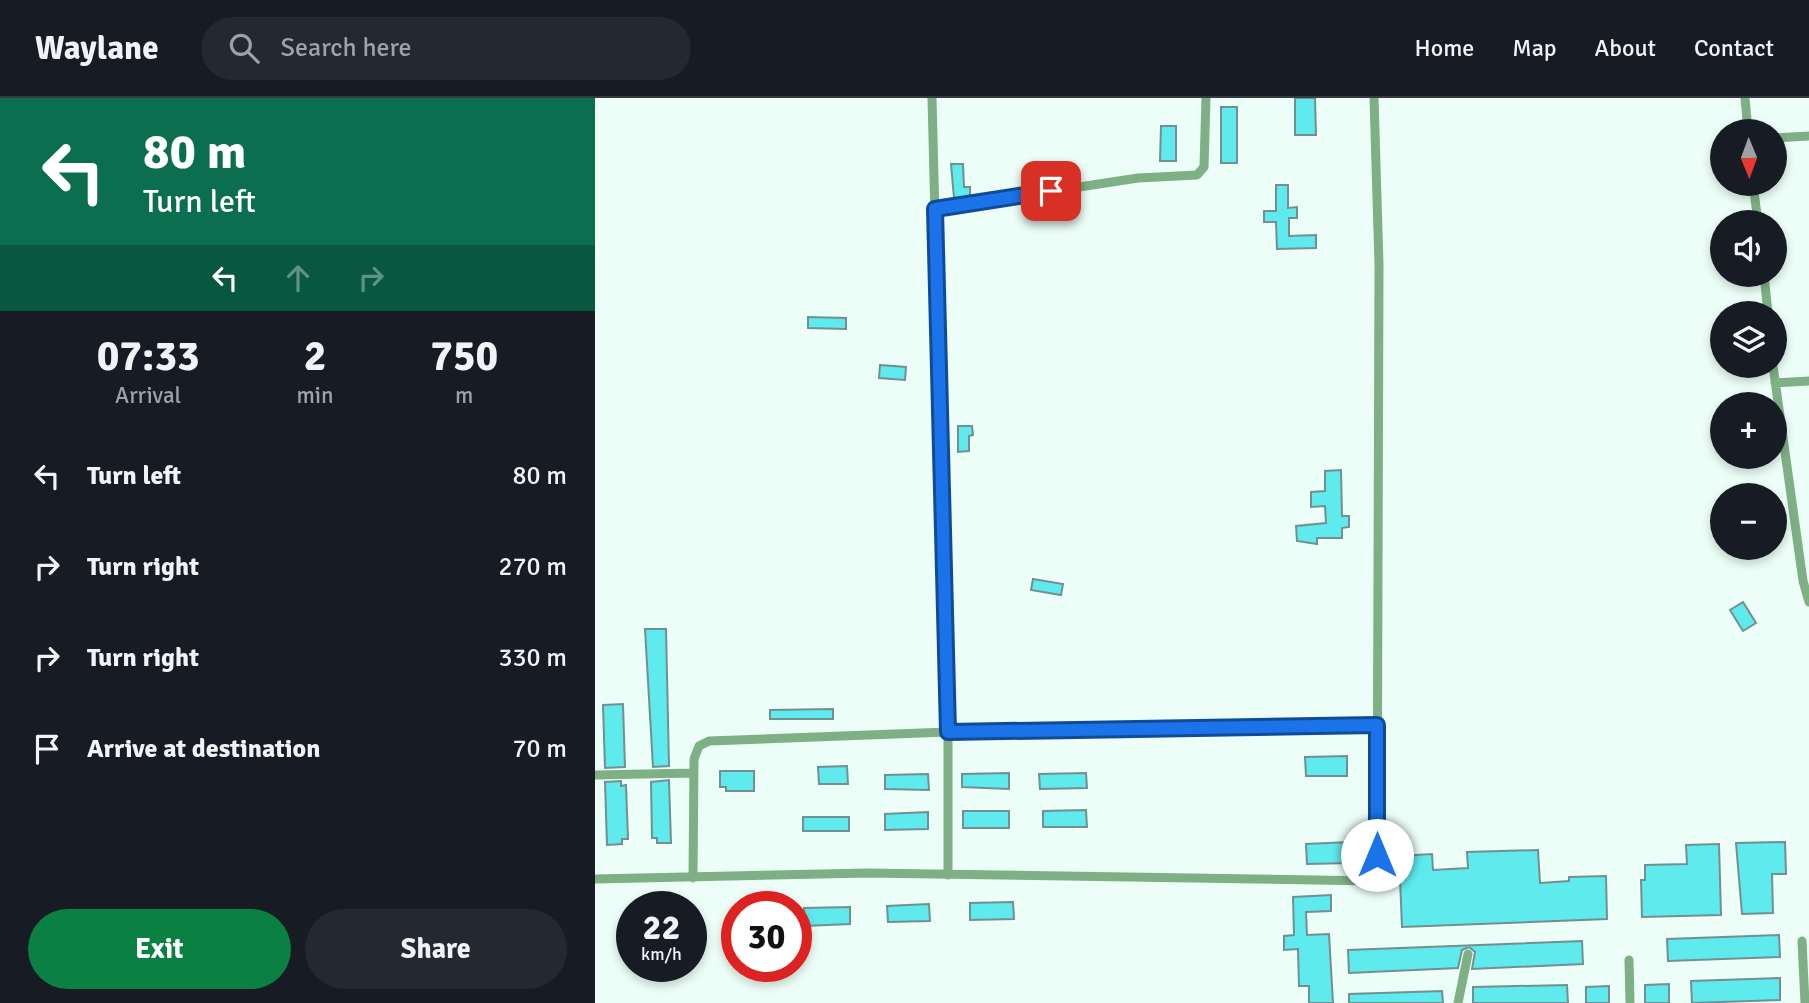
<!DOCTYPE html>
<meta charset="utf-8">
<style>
:root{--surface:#171b24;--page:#242831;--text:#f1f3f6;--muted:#9ea1a6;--line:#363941;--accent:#0b8043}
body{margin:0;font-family:Signika,sans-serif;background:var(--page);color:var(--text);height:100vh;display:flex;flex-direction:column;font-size:26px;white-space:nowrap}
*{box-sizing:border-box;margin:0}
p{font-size:23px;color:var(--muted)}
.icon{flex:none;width:38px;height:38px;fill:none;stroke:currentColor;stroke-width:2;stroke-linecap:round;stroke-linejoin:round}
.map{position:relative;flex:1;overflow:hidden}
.side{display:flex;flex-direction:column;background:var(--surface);width:595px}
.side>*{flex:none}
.top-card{background:#0b6e4f;color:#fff;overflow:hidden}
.needle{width:46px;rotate:179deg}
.buttons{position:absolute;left:1115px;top:21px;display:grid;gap:14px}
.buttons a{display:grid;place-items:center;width:77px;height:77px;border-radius:50%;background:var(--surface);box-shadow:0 4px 10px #0003;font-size:35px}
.speed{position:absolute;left:21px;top:793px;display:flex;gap:14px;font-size:35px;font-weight:700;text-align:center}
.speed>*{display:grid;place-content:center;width:91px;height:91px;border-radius:50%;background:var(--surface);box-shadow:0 4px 10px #0003;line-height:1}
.speed small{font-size:18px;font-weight:400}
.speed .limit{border:10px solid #d22;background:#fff;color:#111}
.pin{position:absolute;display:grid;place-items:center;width:60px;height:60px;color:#fff;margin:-30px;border-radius:14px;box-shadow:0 4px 10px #0006}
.me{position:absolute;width:77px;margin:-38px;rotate:0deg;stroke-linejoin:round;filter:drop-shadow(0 0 5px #0008)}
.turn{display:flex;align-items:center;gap:24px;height:147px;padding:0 28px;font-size:32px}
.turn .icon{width:91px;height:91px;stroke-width:2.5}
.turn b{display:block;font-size:49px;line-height:60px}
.lanes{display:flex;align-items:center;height:66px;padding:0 28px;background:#0003;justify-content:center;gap:35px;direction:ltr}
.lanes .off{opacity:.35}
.eta{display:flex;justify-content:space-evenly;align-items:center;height:119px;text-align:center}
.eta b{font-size:42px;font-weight:800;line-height:49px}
.action{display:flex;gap:14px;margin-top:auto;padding:14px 28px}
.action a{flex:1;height:80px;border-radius:42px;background:var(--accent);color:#fff;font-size:28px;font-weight:800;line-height:80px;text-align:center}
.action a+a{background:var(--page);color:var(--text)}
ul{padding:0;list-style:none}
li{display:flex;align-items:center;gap:21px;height:91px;padding:0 28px}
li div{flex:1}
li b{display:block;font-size:26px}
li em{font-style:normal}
header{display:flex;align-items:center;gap:42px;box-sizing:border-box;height:98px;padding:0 35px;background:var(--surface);border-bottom:2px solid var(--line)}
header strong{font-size:33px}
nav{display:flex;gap:38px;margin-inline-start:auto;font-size:24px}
.search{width:490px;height:63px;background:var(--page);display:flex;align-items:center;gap:18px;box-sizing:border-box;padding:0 24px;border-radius:38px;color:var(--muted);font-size:26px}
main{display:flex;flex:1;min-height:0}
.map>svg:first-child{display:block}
.building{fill:#5feaee;stroke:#729091;stroke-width:2}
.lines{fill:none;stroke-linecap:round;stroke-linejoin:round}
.street{stroke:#7faf84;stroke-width:9}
.route-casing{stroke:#114b97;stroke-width:18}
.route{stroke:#1a73e8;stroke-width:12}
</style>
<header>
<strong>Waylane</strong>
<div class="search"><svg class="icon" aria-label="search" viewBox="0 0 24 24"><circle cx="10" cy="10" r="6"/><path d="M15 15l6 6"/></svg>Search here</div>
<nav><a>Home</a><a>Map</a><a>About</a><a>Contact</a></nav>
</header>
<main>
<section class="side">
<div class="top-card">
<div class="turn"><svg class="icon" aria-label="left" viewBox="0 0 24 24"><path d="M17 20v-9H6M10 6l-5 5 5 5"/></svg><div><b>80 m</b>Turn left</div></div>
<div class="lanes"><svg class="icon" aria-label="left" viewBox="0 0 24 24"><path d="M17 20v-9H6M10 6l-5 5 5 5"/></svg><svg class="icon off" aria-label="ahead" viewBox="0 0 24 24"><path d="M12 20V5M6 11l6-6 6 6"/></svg><svg class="icon off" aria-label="right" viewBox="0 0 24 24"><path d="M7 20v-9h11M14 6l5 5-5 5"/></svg></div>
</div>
<div class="eta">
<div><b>07:33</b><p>Arrival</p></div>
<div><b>2</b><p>min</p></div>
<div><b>750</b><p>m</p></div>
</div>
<ul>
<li><svg class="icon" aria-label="left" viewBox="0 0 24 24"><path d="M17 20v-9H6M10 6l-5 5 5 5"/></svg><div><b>Turn left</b></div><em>80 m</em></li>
<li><svg class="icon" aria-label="right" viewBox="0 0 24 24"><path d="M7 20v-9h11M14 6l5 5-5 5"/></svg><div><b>Turn right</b></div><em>270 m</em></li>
<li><svg class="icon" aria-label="right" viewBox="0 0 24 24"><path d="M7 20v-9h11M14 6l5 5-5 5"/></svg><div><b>Turn right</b></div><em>330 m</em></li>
<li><svg class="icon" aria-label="arrive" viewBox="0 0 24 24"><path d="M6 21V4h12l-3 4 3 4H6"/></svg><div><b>Arrive at destination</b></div><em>70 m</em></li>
</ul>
<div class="action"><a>Exit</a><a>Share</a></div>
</section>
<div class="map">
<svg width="1214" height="905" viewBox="0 0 1214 905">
<rect width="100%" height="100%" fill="#ecfef7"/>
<path class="building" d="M700,0H720L721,37H700Z
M626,9H642V65H626Z
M566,28H581V63H565Z
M356,66H368L369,89H375V99L359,100Z
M681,87H693V110L702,109V120H694V138L721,137V150L682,151L681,124H669V113H681Z
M213,219L251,220V231L213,230Z
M285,267L311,269L310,282L284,280Z
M363,328H377L378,337L374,338V353L363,354Z
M746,372L747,418H754V429L747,430V440H722V446L702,443L701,428L731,425L730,408L716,409V394L730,393V373Z
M438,481L468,486L466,497L436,492Z
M1148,504L1161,525L1148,533L1135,512Z
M50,531H71L74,668L58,669Z
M28,606L30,669L10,670L8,607Z
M238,611V621H175V612Z
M752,658V678H711L710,659Z
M252,668L253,686H224L223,669Z
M125,673H159V693H131V689H125Z
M414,675V691L367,689V676Z
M491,675L492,690L445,691L444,676Z
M333,676L334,692L290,691V677Z
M74,682L76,745H62V740H57L56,684Z
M26,683V688L31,687L33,741H27V746L12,747L10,684Z
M491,712L492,729H448V713Z
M368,713H414V730H368Z
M333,714V731L290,732V716Z
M208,719H254V733H208Z
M755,744L756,765L712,766L711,746Z
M1190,744L1191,776H1177L1178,815L1147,816L1141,745Z
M1124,746L1126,817L1047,819L1046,782H1050V767L1092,766L1091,747Z
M943,752L945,785L974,783V779L1011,778L1012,821L807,829L804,758L837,756L838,772L873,770L872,754Z
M736,797V813L711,814L712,837L734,836L738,905H714V888H704L703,851L689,852V838L699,837L698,799Z
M418,804L419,821L375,822V805Z
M334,806L335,823L293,824L292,808Z
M255,809V826L210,828L209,810Z
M1184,837L1185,859L1073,863L1072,841Z
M987,843L988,866L877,871L880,854L874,849L867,852L863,870L754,875L753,852Z
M1185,880V902L1097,905L1096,883Z
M1074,886V905H1050V887Z
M972,887L973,905H878V889Z
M1014,888V905H991V889Z
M847,893L848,905H754V896Z"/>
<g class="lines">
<path class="street" d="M337,0L353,634V777
M1150,0L1153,33
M1180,40L1214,38
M1158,86L1163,124
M340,111L543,80L602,77L609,69L611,0
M1169,177L1173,215
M1178,268L1208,483L1214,504
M1180,285L1214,283
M0,677L98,675
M98,780L99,661L104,648L114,643L353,634L782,627
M0,781L273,775L782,783L784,167L779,0
M1207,843L1210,905
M1034,862L1035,905
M863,905L873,856"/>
</g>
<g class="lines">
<defs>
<path id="route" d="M456,93L340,111L353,634L782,627V757"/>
</defs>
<use href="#route" class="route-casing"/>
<use href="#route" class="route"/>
</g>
</svg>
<div class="buttons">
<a><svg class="needle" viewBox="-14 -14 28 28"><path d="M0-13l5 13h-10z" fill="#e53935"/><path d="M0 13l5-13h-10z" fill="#9ea1a6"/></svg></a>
<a><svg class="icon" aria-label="sound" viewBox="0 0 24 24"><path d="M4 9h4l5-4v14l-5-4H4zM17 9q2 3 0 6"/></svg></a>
<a><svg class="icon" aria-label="layers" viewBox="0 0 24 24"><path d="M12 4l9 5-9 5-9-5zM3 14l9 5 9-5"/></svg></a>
<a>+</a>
<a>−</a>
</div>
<div class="speed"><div>22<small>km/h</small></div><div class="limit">30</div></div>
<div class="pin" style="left:456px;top:93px;background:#d93025"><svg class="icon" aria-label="arrive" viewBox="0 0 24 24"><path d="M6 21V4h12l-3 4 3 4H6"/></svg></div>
<svg class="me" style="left:782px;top:757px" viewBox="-20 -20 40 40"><circle r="19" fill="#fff"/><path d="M0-13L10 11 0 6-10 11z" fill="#1a73e8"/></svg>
</div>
</main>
